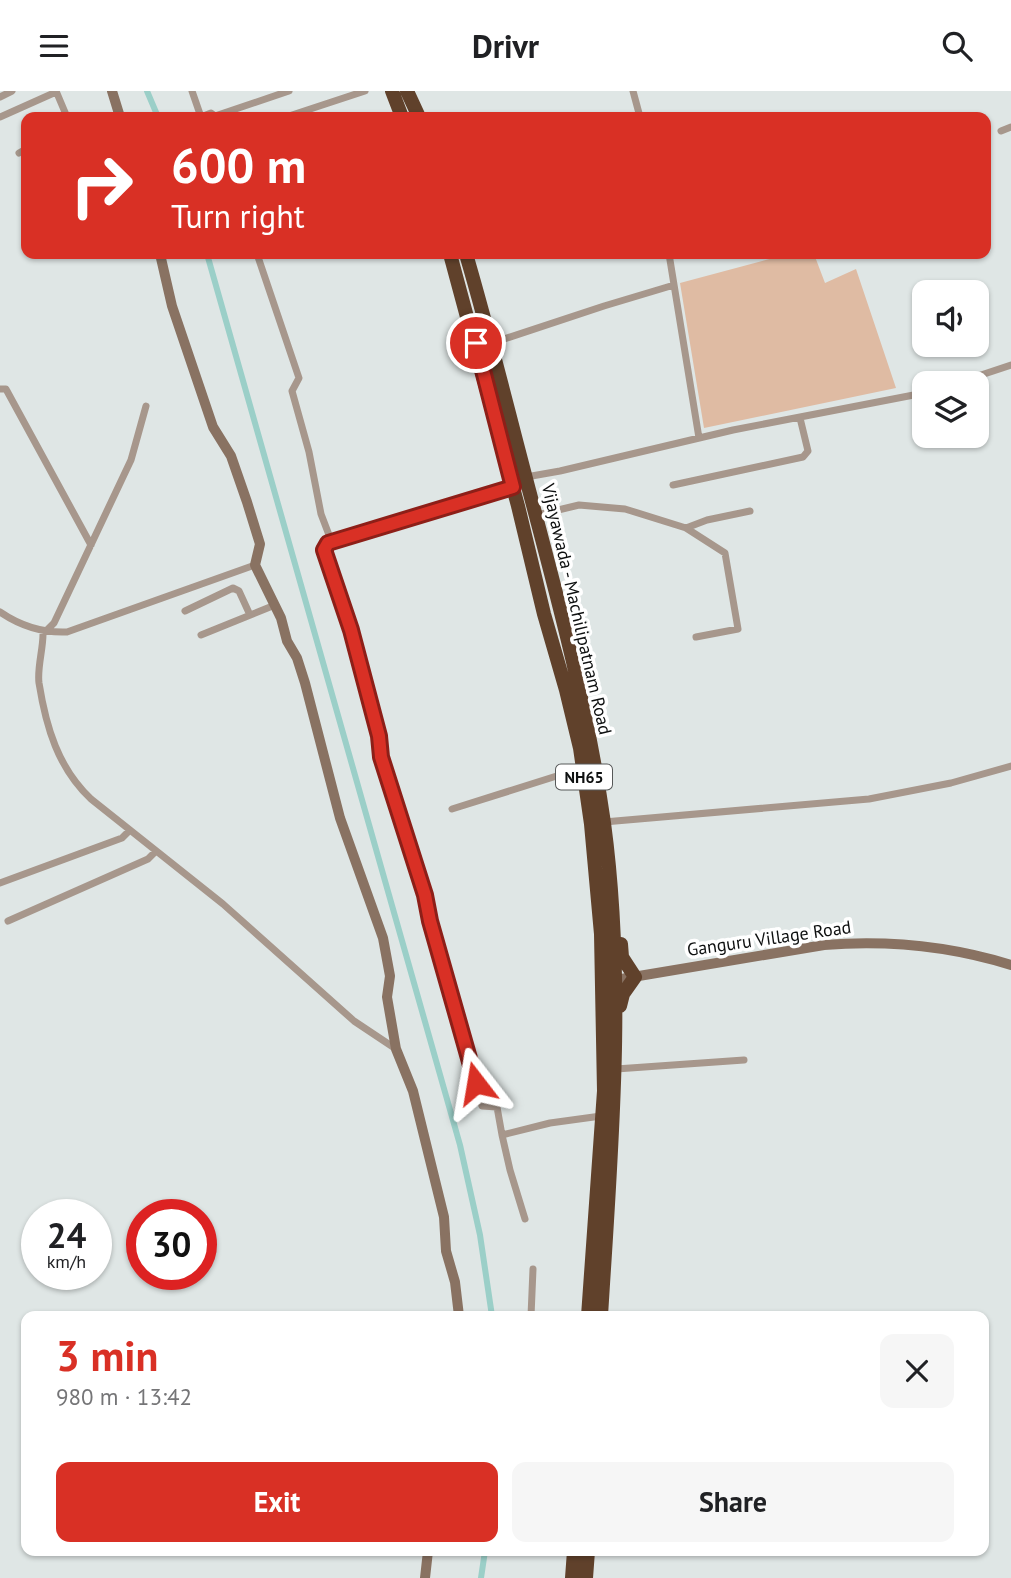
<!DOCTYPE html>
<meta charset="utf-8">
<style>
:root{--surface:#fff;--page:#f6f6f6;--text:#202124;--muted:#757577;--accent:#d93025}
body{margin:0;font-family:"PT Sans",sans-serif;background:var(--page);color:var(--text);height:100vh;display:flex;flex-direction:column;font-size:26px;white-space:nowrap}
*{box-sizing:border-box;margin:0}
p{font-size:23px;color:var(--muted)}
.icon{flex:none;width:38px;height:38px;fill:none;stroke:currentColor;stroke-width:2;stroke-linecap:round;stroke-linejoin:round}
.map{position:relative;flex:1;overflow:hidden}
.details{position:absolute;left:21px;top:1220px;width:968px;height:245px;display:flex;flex-direction:column;background:var(--surface);border-radius:14px;box-shadow:0 2px 5px #0004}
.details>*{flex:none}
.hud{position:absolute;left:21px;top:21px;width:970px;height:147px;border-radius:14px;box-shadow:0 2px 5px #0004;background:#d93025;color:#fff;overflow:hidden}
.controls{position:absolute;left:912px;top:189px;display:grid;gap:14px}
.controls a{display:grid;place-items:center;width:77px;height:77px;border-radius:14px;background:var(--surface);box-shadow:0 2px 5px #0004;font-size:35px}
.speed{position:absolute;left:21px;top:1108px;display:flex;gap:14px;font-size:35px;font-weight:700;text-align:center}
.speed>*{display:grid;place-content:center;width:91px;height:91px;border-radius:50%;background:var(--surface);box-shadow:0 2px 5px #0004;line-height:1}
.speed small{font-size:18px;font-weight:400}
.speed .limit{border:10px solid #d22;background:#fff;color:#111}
.pin{position:absolute;display:grid;place-items:center;width:60px;height:60px;color:#fff;margin:-30px;border:4px solid #fff;border-radius:50%;box-shadow:0 2px 7px #0007}
.me{position:absolute;width:77px;margin:-38px;rotate:346deg;stroke-linejoin:round;filter:drop-shadow(0 0 5px #0008)}
.turn{display:flex;align-items:center;gap:24px;height:147px;padding:0 35px;font-size:32px}
.turn .icon{width:91px;height:91px;stroke-width:2.5}
.turn b{display:block;font-size:49px;line-height:60px}
.round{display:grid;place-items:center;flex:none;width:74px;height:74px;border-radius:14px;background:var(--page)}
.headline{display:flex;align-items:center;justify-content:space-between;height:119px;padding:0 35px}
h1{font-size:42px;font-weight:800;line-height:52px;color:var(--accent)}
.primary-button{display:flex;gap:14px;margin-top:auto;padding:14px 35px}
.primary-button a{flex:1;height:80px;border-radius:14px;background:var(--accent);color:#fff;font-size:28px;font-weight:800;line-height:80px;text-align:center}
.primary-button a+a{background:var(--page);color:var(--text)}
header{display:flex;justify-content:space-between;align-items:center;height:91px;padding:0 35px;background:var(--surface);font-size:32px;font-weight:800}
.map>svg:first-child{display:block}
.green{fill:#dfbba3}
.lines{fill:none;stroke-linecap:round;stroke-linejoin:round}
.canal{stroke:#9bcfc8;stroke-width:6}
.street{stroke:#a7978c;stroke-width:7}
.secondary{stroke:#897262;stroke-width:10}
.highway{stroke:#60412b;stroke-width:14}
.route-casing{stroke:#8d1f18;stroke-width:18}
.route{stroke:#d93025;stroke-width:12}
.labels{text-anchor:middle;dominant-baseline:central;stroke-width:7;stroke-linejoin:round;paint-order:stroke}
.shield{fill:#fff;stroke:#565858;stroke-width:2}
.shield-label{font-size:16px;font-weight:bold;fill:#0e1010}
.street-label{font-size:18px;fill:#0e1010;stroke:#fff}
</style>
<header><svg class="icon" aria-label="menu" viewBox="0 0 24 24"><path d="M4 6h16M4 12h16M4 18h16"/></svg>Drivr<svg class="icon" aria-label="search" viewBox="0 0 24 24"><circle cx="10" cy="10" r="6"/><path d="M15 15l6 6"/></svg></header>
<div class="map">
<svg width="1011" height="1487" viewBox="0 0 1011 1487">
<rect width="100%" height="100%" fill="#dfe6e5"/>
<path class="green" d="M788,163H814L825,192L856,178L896,297L704,337L680,192Z"/>
<g class="lines">
<path class="canal" d="M147,0L158,26
M207,163L460,1054L480,1144L492,1225
M481,1487L485,1460"/>
<path class="street" d="M56,0L67,26
M192,0L201,26
M633,0L640,26
M0,6L12,0
M0,26L56,1
M201,26L211,22L215,25L289,0
M286,26L365,0
M1001,40L1011,36
M19,62L26,58
M257,163L299,287L292,300L309,361L321,423L329,444V450L324,459L351,539L379,645L381,666L425,804L430,830L464,946L482,1015L497,1016L502,1044L550,1032L601,1025
M669,163L699,347
M492,252L604,215L674,194
M957,292L1011,274
M0,298H6L7,300L91,454
M146,315L131,369L54,532L43,543C43,559 37,577 39,592C46,636 58,677 91,708L223,813L354,930L396,958
M526,386L560,380L733,339L924,302
M673,394L803,366L808,360L800,327
M537,424L579,414L625,418L686,437L725,462L738,538L696,546
M686,437L707,429L750,420
M328,452L513,396
M185,520L233,497L239,500L250,524
M0,521C19,534 43,542 67,541L255,474
M201,544L275,514
M452,718L582,677
M604,731L869,708L951,692L1011,675
M0,792L122,747L129,740
M8,830L148,768L155,761
M616,978L744,969
M502,1044L510,1079L525,1128
M531,1225L533,1178"/>
<path class="secondary" d="M112,0L120,26
M160,163L172,215L213,336L231,365L247,411L260,453L255,474L281,527L287,550L297,567L305,592L340,727L383,847L390,885L387,906L396,958L413,1000L444,1126L446,1160L455,1191L459,1225
M615,889L824,854C887,849 950,855 1011,874
M425,1487L428,1460"/>
<path class="highway" d="M392,0L402,26
M407,0L419,26
M450,163L518,415L544,523L566,599L580,657L591,733L601,843L604,1000L588,1225
M466,163C489,241 508,320 529,399C558,508 588,619 604,732C626,896 611,1061 601,1225
M620,915L623,903L635,886L622,866L621,853
M572,1487L574,1460
M586,1487L588,1460"/>
</g>
<g class="lines">
<defs>
<path id="route" d="M476,252L513,396L328,452L324,459L351,539L379,645L381,666L425,804L430,830L476,992"/>
</defs>
<use href="#route" class="route-casing"/>
<use href="#route" class="route"/>
</g>
<g class="labels">
<rect class="shield" x="556" y="673.5" width="56" height="25" rx="5"/>
<g class="shield-label">
<text x="584" y="686">NH65</text>
</g>
<g class="street-label">
<text transform="translate(577 518) rotate(77)">Vijayawada - Machilipatnam Road</text>
<text transform="translate(769 847) rotate(-8)">Ganguru Village Road</text>
</g>
</g>
</svg>
<div class="controls">
<a><svg class="icon" aria-label="sound" viewBox="0 0 24 24"><path d="M4 9h4l5-4v14l-5-4H4zM17 9q2 3 0 6"/></svg></a>
<a><svg class="icon" aria-label="layers" viewBox="0 0 24 24"><path d="M12 4l9 5-9 5-9-5zM3 14l9 5 9-5"/></svg></a>
</div>
<div class="speed"><div>24<small>km/h</small></div><div class="limit">30</div></div>
<div class="pin" style="left:476px;top:252px;background:#d93025"><svg class="icon" aria-label="arrive" viewBox="0 0 24 24"><path d="M6 21V4h12l-3 4 3 4H6"/></svg></div>
<svg class="me" style="left:476px;top:992px" viewBox="-20 -20 40 40"><path d="M0-17L14 15 0 8-14 15z" fill="#d93025" stroke="#fff" stroke-width="4"/></svg>
<div class="hud">
<div class="turn"><svg class="icon" aria-label="right" viewBox="0 0 24 24"><path d="M7 20v-9h11M14 6l5 5-5 5"/></svg><div><b>600 m</b>Turn right</div></div>
</div>
<section class="details">
<div class="headline"><div><h1>3 min</h1><p>980 m · 13:42</p></div><a class="round"><svg class="icon" aria-label="close" viewBox="0 0 24 24"><path d="M6 6l12 12M18 6L6 18"/></svg></a></div>
<div class="primary-button"><a>Exit</a><a>Share</a></div>
</section>
</div>
